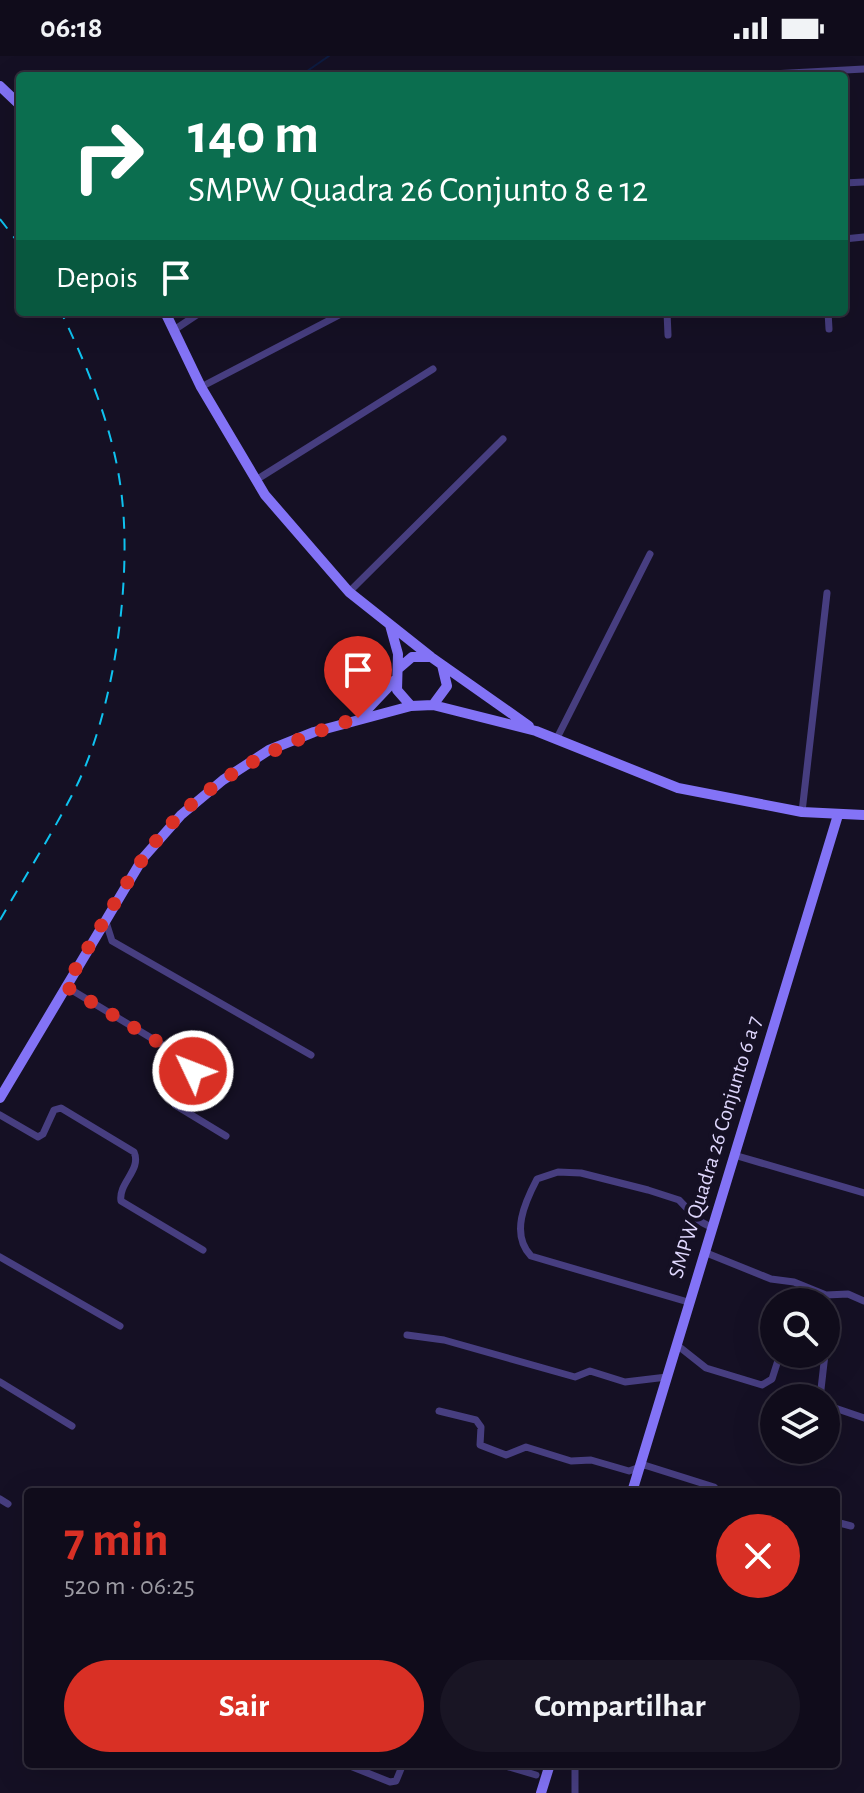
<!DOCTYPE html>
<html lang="pt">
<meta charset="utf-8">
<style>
:root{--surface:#100c1b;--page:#191524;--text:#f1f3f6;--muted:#9c9ba3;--line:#302c3a;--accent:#d93025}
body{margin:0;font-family:"Alegreya Sans",sans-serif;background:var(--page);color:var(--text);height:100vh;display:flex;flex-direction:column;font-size:30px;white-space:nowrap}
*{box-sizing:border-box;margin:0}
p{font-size:26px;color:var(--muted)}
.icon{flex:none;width:44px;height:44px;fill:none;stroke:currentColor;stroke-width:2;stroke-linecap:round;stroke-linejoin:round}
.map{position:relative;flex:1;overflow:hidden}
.panel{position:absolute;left:24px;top:1432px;width:816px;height:280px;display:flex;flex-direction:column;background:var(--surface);border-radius:8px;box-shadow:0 8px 32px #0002,0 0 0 2px var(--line)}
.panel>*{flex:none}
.guide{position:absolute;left:16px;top:16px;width:832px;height:244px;border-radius:8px;box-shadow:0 8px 32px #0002,0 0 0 2px var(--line);background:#0b6e4f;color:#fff;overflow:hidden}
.fabs{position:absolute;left:760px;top:1232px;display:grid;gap:16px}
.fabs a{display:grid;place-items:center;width:80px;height:80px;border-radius:50%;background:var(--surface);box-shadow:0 8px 32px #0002,0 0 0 2px var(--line);font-size:40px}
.pin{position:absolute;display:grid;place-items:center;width:68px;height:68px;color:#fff;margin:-82px -34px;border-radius:50% 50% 50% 0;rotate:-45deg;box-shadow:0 0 8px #0007}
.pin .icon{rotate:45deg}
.me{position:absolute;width:88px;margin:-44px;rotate:313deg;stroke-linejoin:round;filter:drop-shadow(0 0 6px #0008)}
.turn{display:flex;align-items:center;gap:28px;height:168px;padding:0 40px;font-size:36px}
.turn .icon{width:104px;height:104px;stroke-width:2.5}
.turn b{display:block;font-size:56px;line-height:68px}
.then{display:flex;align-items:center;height:76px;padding:0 40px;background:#0003;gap:16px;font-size:30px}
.round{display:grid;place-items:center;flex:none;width:84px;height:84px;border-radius:42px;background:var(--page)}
.summary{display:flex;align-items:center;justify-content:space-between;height:136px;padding:0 40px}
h1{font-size:48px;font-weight:700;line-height:60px;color:var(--accent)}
.action{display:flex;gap:16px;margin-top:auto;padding:16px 40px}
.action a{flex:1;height:92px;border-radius:48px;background:var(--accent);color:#fff;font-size:32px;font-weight:700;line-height:92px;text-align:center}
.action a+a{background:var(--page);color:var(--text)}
.status{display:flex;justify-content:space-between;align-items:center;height:56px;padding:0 40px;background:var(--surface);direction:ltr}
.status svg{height:22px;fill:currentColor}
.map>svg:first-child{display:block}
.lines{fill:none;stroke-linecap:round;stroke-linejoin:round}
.stream{stroke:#0d1b40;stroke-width:2}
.street{stroke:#473e80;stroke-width:7}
.secondary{stroke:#8373f6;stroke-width:10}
.rail{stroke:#0fc2ef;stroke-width:2;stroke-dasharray:12 10;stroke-linecap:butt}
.route{stroke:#d93025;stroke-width:14;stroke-dasharray:0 25.2}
.labels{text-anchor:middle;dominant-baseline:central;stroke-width:8;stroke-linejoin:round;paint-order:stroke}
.street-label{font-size:22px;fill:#ded6fc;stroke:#151024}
</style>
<div class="status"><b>06:18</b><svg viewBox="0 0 49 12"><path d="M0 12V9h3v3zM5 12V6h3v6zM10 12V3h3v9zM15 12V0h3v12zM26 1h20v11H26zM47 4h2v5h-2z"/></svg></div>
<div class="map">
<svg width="864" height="1737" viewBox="0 0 864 1737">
<rect width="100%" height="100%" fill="#151024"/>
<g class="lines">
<path class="stream" d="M300,20L329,0"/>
<path class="street" d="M734,20L864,13
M844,127L864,126
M844,183L864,181
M667,256L668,279
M828,256L829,273
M174,274L201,256
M201,331L345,256
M256,424L433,313
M349,536L503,383
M556,684L650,498
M802,756L827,537
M106,866L112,885L311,999
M65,930L191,1006L193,1015L174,1045L175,1049L226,1080
M0,1059L38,1081L43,1078L54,1054L61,1052L134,1096C142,1114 118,1127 121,1145L203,1194
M734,1099L864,1137
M704,1196L771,1223L794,1226L826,1239L848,1238L864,1245
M0,1201L120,1270
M688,1246L531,1200C510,1178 525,1146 537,1123L558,1116L581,1117L648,1134L679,1144L699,1165L711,1171
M407,1279L444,1284L575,1321L590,1315L625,1326L667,1321
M677,1289L706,1312L762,1329L772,1323L780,1298
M0,1326L72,1370
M820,1342L825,1298
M826,1349L864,1362
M439,1355L476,1364L481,1371L480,1389L506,1399L526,1391L571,1405L591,1404L629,1415L640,1411
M641,1408L714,1431L719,1436
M0,1443L8,1448
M836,1466L851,1470
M345,1708L390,1726L396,1725L403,1708
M499,1708L536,1719
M575,1708V1737"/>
<path class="secondary" d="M0,30L20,49
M165,256L201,331L265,439L349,536L431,601L529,670
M390,569L398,598L397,634L411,650
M398,613L412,601H431
M433,649L447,630L442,609
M361,660L395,624
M0,1042L143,802L181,759L223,724L269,694L314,676L411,650L433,649L536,675L678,732L802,756L864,759
M632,1436L838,759
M541,1737L550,1708"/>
<path class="rail" d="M0,163L20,189
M0,864C24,822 51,780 73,737C114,659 133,522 121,434C113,372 88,312 61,256"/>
</g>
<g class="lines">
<path class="route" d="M193,1015L191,1006L65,930C91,889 114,845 142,804C193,729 274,688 358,662"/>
</g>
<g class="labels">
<g class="street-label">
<text transform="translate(715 1091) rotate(-73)">SMPW Quadra 26 Conjunto 6 a 7</text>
</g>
</g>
</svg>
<div class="fabs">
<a><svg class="icon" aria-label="search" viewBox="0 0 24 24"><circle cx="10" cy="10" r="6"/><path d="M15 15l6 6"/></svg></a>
<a><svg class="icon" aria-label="layers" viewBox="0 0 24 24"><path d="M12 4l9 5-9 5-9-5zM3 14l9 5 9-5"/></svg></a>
</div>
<div class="pin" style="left:358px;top:662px;background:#d93025"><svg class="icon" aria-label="arrive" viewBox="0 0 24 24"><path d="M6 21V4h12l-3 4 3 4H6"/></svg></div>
<svg class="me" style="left:193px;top:1015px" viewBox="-20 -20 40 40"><circle r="17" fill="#d93025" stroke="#fff" stroke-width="3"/><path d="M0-11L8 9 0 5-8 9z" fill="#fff"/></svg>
<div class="guide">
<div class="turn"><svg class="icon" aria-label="right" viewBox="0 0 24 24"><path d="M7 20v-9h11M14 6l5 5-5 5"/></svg><div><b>140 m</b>SMPW Quadra 26 Conjunto 8 e 12</div></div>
<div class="then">Depois<svg class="icon" aria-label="arrive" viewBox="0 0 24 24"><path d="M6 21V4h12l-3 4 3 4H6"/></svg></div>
</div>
<section class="panel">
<div class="summary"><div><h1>7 min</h1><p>520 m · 06:25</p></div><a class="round" style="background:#d93025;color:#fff"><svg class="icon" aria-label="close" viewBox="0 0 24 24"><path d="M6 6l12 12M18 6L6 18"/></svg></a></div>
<div class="action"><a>Sair</a><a>Compartilhar</a></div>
</section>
</div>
